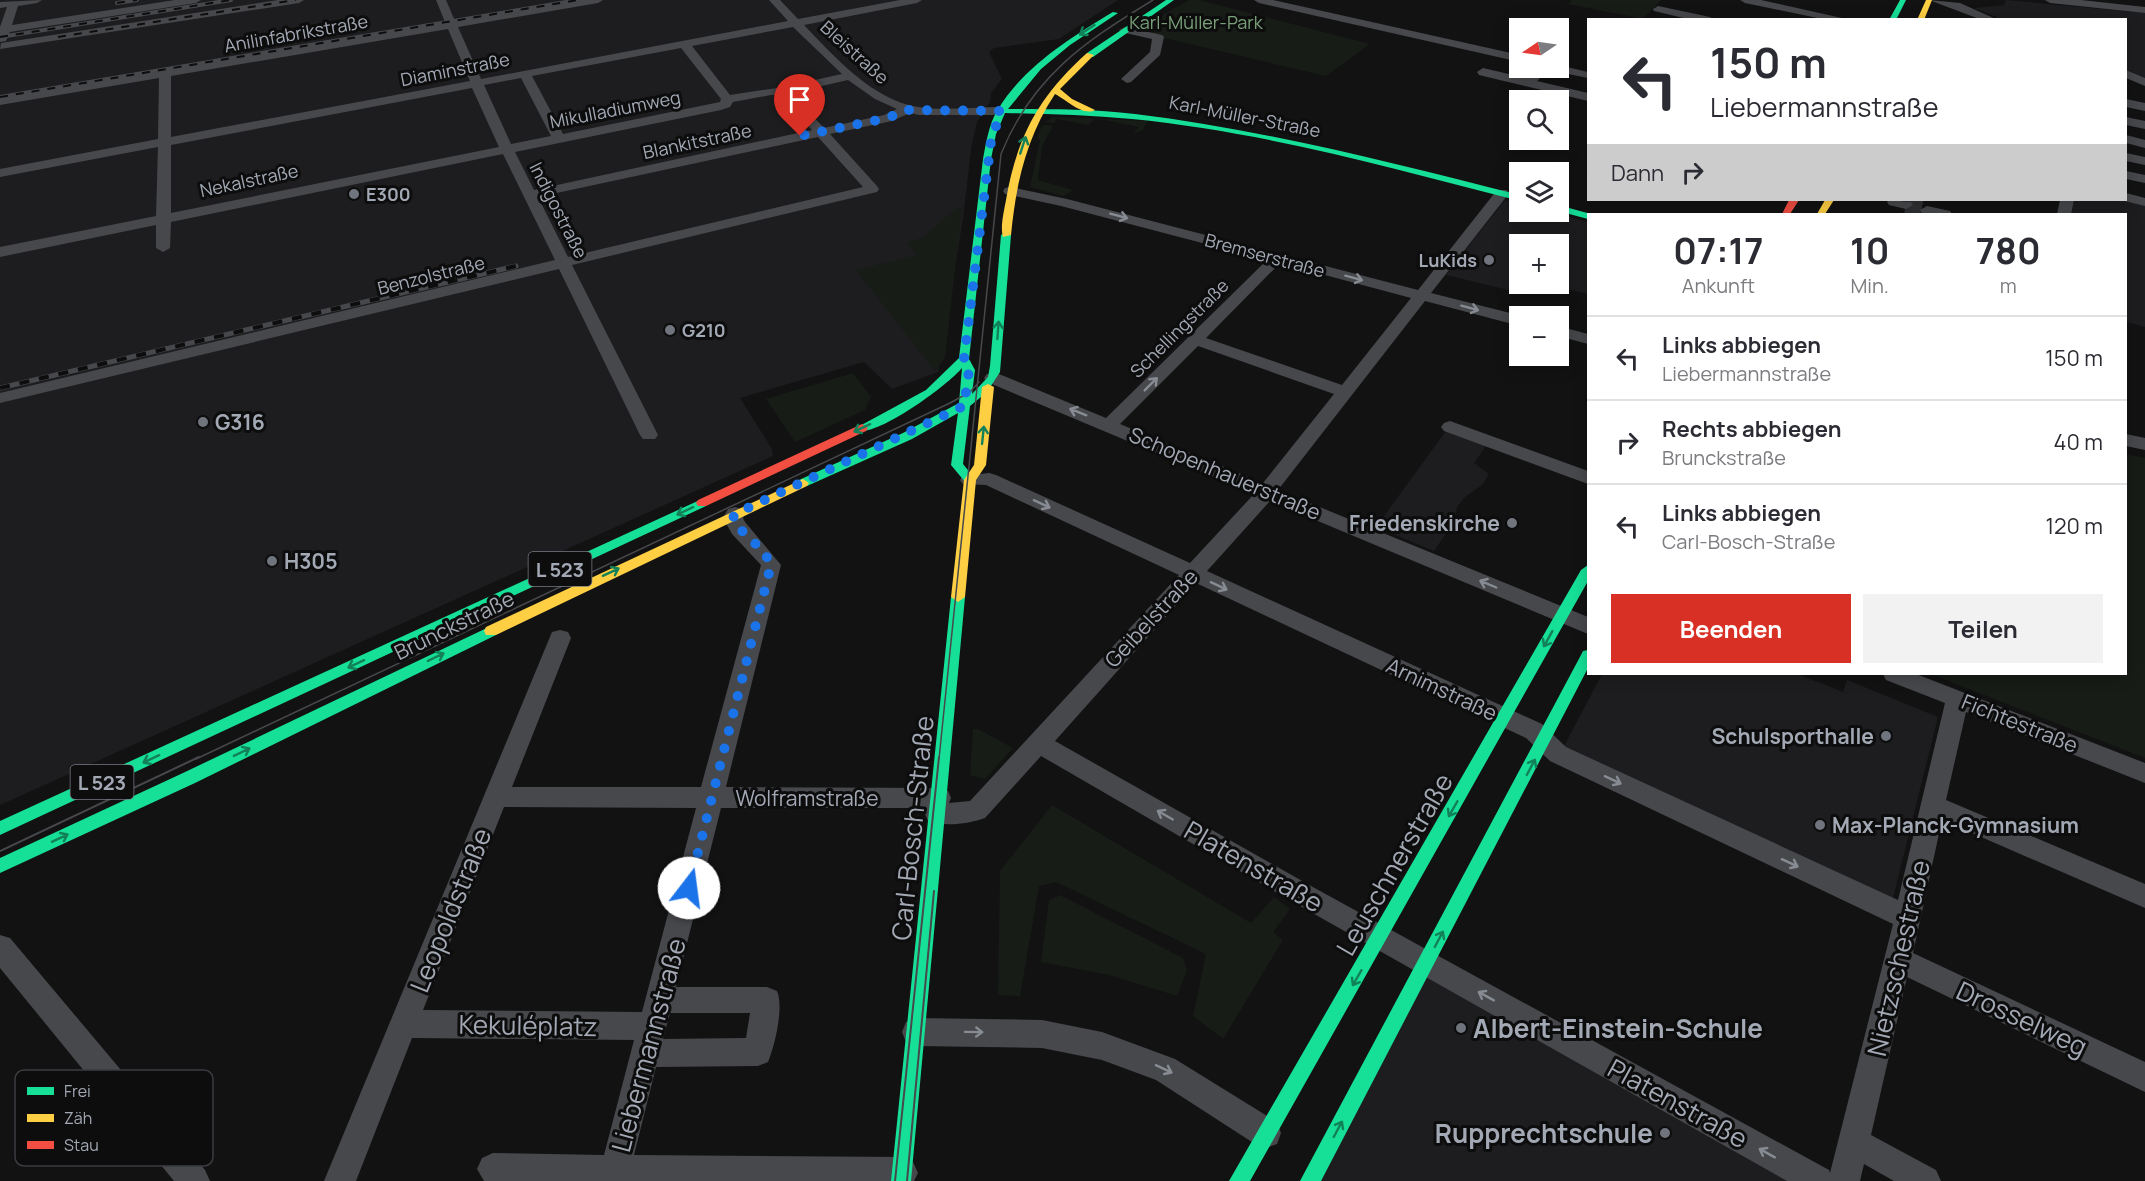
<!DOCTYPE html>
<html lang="de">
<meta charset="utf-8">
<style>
:root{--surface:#fff;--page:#f2f2f3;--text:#2b2b33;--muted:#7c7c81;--line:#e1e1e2;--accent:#d93025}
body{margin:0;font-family:Manrope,sans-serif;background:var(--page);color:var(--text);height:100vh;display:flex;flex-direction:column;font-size:22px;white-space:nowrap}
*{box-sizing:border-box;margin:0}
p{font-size:20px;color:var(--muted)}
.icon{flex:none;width:33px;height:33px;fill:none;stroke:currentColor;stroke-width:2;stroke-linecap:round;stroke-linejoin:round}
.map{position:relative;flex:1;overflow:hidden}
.panel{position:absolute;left:1587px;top:213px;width:540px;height:462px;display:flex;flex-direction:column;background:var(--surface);border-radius:0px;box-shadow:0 3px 15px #0003}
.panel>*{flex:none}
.banner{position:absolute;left:1587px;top:18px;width:540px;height:183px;border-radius:0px;box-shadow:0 3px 15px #0003;background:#fff;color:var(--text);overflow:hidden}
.needle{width:39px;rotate:257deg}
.tools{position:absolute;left:1509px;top:18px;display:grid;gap:12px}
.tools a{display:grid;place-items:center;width:60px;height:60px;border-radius:0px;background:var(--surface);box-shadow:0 3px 15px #0003;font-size:30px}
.pin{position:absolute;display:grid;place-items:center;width:51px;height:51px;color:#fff;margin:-62px -26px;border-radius:50% 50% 50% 0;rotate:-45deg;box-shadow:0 0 6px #0007}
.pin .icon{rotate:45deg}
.me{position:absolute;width:66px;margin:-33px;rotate:15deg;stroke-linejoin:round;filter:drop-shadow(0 0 4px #0008)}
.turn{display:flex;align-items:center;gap:21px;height:126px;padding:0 24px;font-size:27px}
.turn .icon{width:78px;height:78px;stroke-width:2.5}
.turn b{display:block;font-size:42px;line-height:51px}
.then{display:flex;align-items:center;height:57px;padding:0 24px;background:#0003;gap:12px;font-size:22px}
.eta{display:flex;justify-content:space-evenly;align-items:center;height:102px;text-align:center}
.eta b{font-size:36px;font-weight:700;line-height:42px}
.primary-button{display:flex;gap:12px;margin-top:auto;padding:12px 24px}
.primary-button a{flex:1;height:69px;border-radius:0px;background:var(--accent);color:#fff;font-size:24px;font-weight:700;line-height:69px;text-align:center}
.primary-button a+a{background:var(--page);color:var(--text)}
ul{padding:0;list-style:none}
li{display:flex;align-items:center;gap:18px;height:84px;padding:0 24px;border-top:2px solid var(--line)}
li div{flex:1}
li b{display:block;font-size:22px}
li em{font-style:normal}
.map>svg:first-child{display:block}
.built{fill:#1d1d1f}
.green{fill:#171c17}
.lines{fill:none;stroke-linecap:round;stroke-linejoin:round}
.street-tunnel{stroke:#2f3033;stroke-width:16;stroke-dasharray:16 8;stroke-linecap:butt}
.street{fill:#47484b;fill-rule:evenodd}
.fast{fill:#16e098;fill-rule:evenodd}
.slow{fill:#ffcf43;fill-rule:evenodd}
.jam{fill:#f24e42;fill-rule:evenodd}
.tram-far1{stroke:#46484b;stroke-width:1.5}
.tram{stroke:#46484b;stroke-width:2}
.rail-far1-casing{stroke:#46484b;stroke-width:4}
.rail-casing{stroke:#46484b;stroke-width:5}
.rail-far1{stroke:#0d0d0e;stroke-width:2;stroke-dasharray:8;stroke-linecap:butt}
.rail{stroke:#0d0d0e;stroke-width:4;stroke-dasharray:10;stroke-linecap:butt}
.oneway{stroke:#12815a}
.oneway2{stroke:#878c94}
.route{stroke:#1a73e8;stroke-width:10;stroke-dasharray:0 18}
.poi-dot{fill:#70747c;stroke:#0d0d0e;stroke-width:2}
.labels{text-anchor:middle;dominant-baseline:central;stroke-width:6;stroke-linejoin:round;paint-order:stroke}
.far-park-label{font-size:18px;fill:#79a079;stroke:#0d0d0e}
.far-street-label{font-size:18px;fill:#a3a9b4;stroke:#0d0d0e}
.far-poi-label{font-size:18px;font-weight:bold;fill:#a3a9b4;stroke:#0d0d0e;text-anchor:start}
.shield{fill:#0d0d0e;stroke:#767a82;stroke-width:1.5}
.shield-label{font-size:20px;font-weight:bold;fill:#a3a9b4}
.poi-label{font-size:21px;font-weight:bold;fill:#a3a9b4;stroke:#0d0d0e;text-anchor:start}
.street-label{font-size:21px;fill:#a3a9b4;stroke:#0d0d0e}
.near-street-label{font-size:26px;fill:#a3a9b4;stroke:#0d0d0e}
.near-poi-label{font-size:26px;font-weight:bold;fill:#a3a9b4;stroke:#0d0d0e;text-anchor:start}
.key{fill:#0d0d0e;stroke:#3a3c40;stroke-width:1.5}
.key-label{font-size:16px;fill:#a3a9b4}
</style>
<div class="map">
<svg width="2145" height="1181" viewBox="0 0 2145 1181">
<rect width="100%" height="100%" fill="#121213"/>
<path class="built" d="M0,0H1118L1059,39L994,48L989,52L1002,79L991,93L990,102L977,122L972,143L963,218L938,372L892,389L864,362L740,398L772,449L773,456L0,805Z
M2006,0L2145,13V78L2126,70V20L2001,19L1974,8L2004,5Z
M1505,200L1519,204L1520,212H1550L1588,222V294L1546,284H1558V244H1520L1519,277L1515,276L1508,290L1446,275Z
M2074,200H2123L2145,205V327L2126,322V214H2070Z
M1446,431L1486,446L1474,463L1489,474L1482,485L1465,497L1457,507L1454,522L1434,551L1376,527Z
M1602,674H1798L1843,692L1847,680L1938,717L1892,902L1563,748Z
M1424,971L1805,1181H1315Z"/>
<path class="green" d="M1189,0H1199L1370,44L1326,76L1134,31Z
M1572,0H1661L1643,19L1568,4Z
M1053,117L1147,121L1143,130L1133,134L1139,127L1095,118L1088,125L1057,119L1054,123L1045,122Z
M1047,125L1053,126L1042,146L1038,180L1073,190L1063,196L1030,187L1040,141L1037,137L1042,126Z
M958,207L962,208L945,358L935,371L856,270L917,255L907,242L922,238Z
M853,373L871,397L865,410L795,442L766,399Z
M2126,454L2145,458V758L1931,674H2126Z
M973,729H978L1013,748L985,779L970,775Z
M1052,805L1251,923L1274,897L1290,909L1273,932L1283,940L1223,1039L1193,1016L1206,954L1056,882L1039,886L1020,996L998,995L1000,871Z
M1060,895L1183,958L1187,971L1177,996L1109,975L1041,962L1049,900Z"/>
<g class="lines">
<path class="street-tunnel" d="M1906,205L1927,210"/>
<path class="street" d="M42,0L37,3L18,6L12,25L175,0H201L196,3L10,32L6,41L0,42V27L7,7L0,8V2Z
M278,0H304L299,3L0,49L1,43Z
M436,0H446L455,21L579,0H603L598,3L458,27L481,79L788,21L769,0H780L798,19L900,0H922L917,3L804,25C834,56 872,100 918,107C944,111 974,107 1001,107L1007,111L1001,115H919L910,113L892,121L830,134L877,186L879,189L877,192L572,265L658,435L655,439H643L640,435L559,269L0,403V393L555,260L503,154L171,222L170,248L163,252L156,248V225L0,257V247L156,216L158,147L0,177V169L158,139L159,78L0,105V97L445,22ZM793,27L842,74L783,87L730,95L692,46ZM448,29L470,81L171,137V76ZM681,48L721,99L720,102L563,134L532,76ZM521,78L551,136L511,144L484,85ZM848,80L875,99L897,109L884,115L824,128L791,93ZM472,88L499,147L171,213V145ZM771,95H780L812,130L534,190L515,152L721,110L730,107L733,102ZM818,137L863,187L568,257L538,197Z
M1254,0H1273L1520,55V62L1259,3Z
M1740,0H1761L1851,20H1827L1745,3Z
M1929,0L1960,3L1998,20H1982Z
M2045,0H2081L2145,7V13L2050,3Z
M1658,6L1710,17L1715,20H1692L1654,11L1653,9Z
M1125,27L1162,35L1164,37L1160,55L1131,82L1127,83L1121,79L1150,52L1152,39L1121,32L1119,30Z
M1558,65L1588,72V78L1553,71L1551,68H1558Z
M1483,68L1526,78L1537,68H1550L1537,81L1588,93V101L1479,75L1477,72Z
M2126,70L2145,78V86L2126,78Z
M2126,99L2145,103V111L2126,107Z
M2126,117L2145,121V129L2126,125Z
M2126,135L2145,140V148L2126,143Z
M2126,153L2145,157V165L2126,161Z
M2126,171L2145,175V183L2126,179Z
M1010,187L1067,199L1418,290L1497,190H1507L1509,193L1507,196L1431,293L1522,316H1520V326L1425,301L1278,490L1588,617V634L1270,501L1207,571L1542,724L1566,747L1898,900L1945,703L1886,680L1883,674H1916L2145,763V783L1966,712L1946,800L2145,884V908L1942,820L1913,953L2145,1062V1092L1907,977L1871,1135L1936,1170L1941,1181H1894L1864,1164L1860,1181H1787L1293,902L1041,756L985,818C969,824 944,827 928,821L925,814L927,808H721L676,987H767L777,991C784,1007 775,1045 768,1062L758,1066L656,1067L634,1155L902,1157L913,1162L918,1173L914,1181H484L477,1169L482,1158L493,1153L604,1155L634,1040L412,1038L356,1181H324L552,632L560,630L568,632L571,638L512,787H701L761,565L732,534L723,518L728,509L735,507L742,509L745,514L743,518L745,522L781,565L726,787L939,788L948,791L951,798L949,803L970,801L1179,575L986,485L963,484L960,480L963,476L989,473L996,475L1190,563L1254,494L987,382L984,378L987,374H999L1106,418L1267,260L1061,206L1005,194L1003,191L1005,188ZM1280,263L1411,298L1342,385L1206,338ZM1198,346L1334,394L1263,483L1120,424ZM1196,583L1526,738L1550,761L1893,924L1830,1173L1829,1170L1311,886L1055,741ZM504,807L696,808L642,1012L423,1010ZM670,1013H750L746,1038L663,1039Z
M2126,193L2145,198V206L2121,200H2126Z
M1889,200L1911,202L1913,205L1906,209L1889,205L1887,202Z
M2060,200H2074L2071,214H2057Z
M1927,206L1950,211L1952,214L1922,213L1920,210Z
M1558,326L1588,334V344L1558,336Z
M1450,421L1588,471V484L1444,431L1441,427L1444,423Z
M2126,434L2145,438V450L2126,446Z
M0,935L10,938L205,1170L210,1181H174L0,968Z
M916,1018L1042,1020L1102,1032L1175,1059L1277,1122L1281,1133L1277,1144L1266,1148L1255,1144L1156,1080L1102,1060L1042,1048L916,1046L906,1042L902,1032L906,1022Z"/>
<path class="fast" d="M1166,0H1174L1093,57H1087V53Z
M1900,0H1906L1896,20H1889Z
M1113,12L1118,13L1070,45L1041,69L1008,109C1050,109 1093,109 1135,114C1266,130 1393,163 1520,195V201C1392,168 1264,132 1132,119C1090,115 1047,114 1005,113L996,134L991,159L969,359L975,370L972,394L988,377L990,366L1001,235L1006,232L1011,235L1000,372L987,392L970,406L963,464L976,480L970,484L966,483L951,465L958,413L912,439L807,486H799L797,483L799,480L903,433L959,403L962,368C948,385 880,435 858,431L856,428L926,390L959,358L983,159C986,143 989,124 997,111C1023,67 1070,38 1113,12Z
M1558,205L1591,214H1592H1588V219L1558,211Z
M702,499L706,500L708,503L706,506L0,835V821Z
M1588,565V581L1250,1181H1229L1581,570Z
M958,592L965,597L911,1181H891L951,597Z
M491,626L496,627L498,631L496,635L195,783L0,873V858L183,773Z
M1588,650V668L1321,1181H1300L1581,655L1583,651Z"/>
<path class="slow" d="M1926,0H1932L1924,20H1917Z
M1087,53L1094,55L1060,89L1072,99L1095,110C1083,117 1064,98 1055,94C1026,138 1016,184 1011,235L1003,237C1000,227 1004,211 1006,200C1017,136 1039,96 1087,53Z
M1825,200H1834L1825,214H1817Z
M988,384L994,387L986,465L976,480L965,597L958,602L951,597L964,480L974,465L982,387Z
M803,479L809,483L807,486L496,635H486L484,631L486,627Z"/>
<path class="jam" d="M1789,200H1799L1790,214H1782Z
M862,424L868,428L866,431L706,506H698L696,503L698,500Z"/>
<path class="tram-far1" d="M196,759L950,403L970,392L979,382
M939,759L1001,154C1032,77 1084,42 1153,0"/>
<path class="tram" d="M0,851L199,757
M895,1181L939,757
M907,1181L934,891"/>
<defs>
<path id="rail-far1" d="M117,3L137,0
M0,37L231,0
M58,37L296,0
M0,97L578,0"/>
<path id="rail" d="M0,388L516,266"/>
</defs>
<use href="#rail-far1" class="rail-far1-casing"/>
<use href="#rail" class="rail-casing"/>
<use href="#rail-far1" class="rail-far1"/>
<use href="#rail" class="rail"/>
</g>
<defs><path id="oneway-shaft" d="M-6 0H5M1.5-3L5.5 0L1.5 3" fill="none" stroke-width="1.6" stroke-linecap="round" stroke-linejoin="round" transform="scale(1.5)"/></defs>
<g class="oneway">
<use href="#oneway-shaft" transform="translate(1087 30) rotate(147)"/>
<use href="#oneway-shaft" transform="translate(1023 145) rotate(-72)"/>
<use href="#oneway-shaft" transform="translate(998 330) rotate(-86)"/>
<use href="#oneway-shaft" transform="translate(862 428) rotate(155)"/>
<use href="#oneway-shaft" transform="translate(983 435) rotate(-84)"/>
<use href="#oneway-shaft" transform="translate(685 511) rotate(155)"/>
<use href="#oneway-shaft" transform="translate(611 572) rotate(-25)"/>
<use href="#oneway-shaft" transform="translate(1548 639) rotate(119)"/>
<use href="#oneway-shaft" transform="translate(436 657) rotate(-26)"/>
<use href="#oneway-shaft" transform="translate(356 664) rotate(155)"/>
<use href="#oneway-shaft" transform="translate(242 752) rotate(-26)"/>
<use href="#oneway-shaft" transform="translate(151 759) rotate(155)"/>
<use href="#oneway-shaft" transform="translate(1531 767) rotate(-62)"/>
<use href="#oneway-shaft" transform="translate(1453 809) rotate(120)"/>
<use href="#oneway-shaft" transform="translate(60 838) rotate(-25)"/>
<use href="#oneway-shaft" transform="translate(1439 939) rotate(-62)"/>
<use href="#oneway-shaft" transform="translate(1357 978) rotate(120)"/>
<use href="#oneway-shaft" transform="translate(1338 1129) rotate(-62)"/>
</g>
<g class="oneway2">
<use href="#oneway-shaft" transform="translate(1119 216) rotate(15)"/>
<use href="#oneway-shaft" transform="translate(1354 278) rotate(15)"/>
<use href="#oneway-shaft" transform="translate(1470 308) rotate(15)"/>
<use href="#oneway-shaft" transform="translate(1151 384) rotate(-45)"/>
<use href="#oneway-shaft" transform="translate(1078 412) rotate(-158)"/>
<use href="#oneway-shaft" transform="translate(1042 504) rotate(25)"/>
<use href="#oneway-shaft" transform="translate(1488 584) rotate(-157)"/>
<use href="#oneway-shaft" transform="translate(1219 586) rotate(25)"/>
<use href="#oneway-shaft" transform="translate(1613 780) rotate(25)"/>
<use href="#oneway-shaft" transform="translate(1165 815) rotate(-150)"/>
<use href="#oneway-shaft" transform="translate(1790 863) rotate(25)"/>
<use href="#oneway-shaft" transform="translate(1486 996) rotate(-151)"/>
<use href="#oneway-shaft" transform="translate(974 1032) rotate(1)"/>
<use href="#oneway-shaft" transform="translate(1164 1069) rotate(25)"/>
<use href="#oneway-shaft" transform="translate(1767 1153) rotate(-151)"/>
</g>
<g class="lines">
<path class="route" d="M689,888L771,565L764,552L735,524L733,518L735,514L964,406L969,370L964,359L991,141L1001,111L906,110L888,118L800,136"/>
</g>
<g class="poi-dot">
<circle cx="354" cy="194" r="6"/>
<circle cx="1489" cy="260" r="6"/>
<circle cx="670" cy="330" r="6"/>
<circle cx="203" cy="422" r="6"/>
<circle cx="1512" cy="523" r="6"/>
<circle cx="272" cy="561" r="6"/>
<circle cx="1886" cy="736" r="6"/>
<circle cx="1820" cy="825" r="6"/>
<circle cx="1461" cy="1028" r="6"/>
<circle cx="1665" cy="1133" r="6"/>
</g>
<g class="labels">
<g class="far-park-label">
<text x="1196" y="22">Karl-Müller-Park</text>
</g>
<g class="far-street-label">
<text transform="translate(296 33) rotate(-10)">Anilinfabrikstraße</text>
<text transform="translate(855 52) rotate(42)">Bleistraße</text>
<text transform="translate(455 69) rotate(-11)">Diaminstraße</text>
<text transform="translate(615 109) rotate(-11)">Mikulladiumweg</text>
<text transform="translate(1245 116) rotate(11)">Karl-Müller-Straße</text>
<text transform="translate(697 141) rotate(-12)">Blankitstraße</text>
<text transform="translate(249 180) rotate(-12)">Nekalstraße</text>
<text transform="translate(559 210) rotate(63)">Indigostraße</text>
<text transform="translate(1265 255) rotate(15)">Bremserstraße</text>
<text transform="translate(431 275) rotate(-14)">Benzolstraße</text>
<text transform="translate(1179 328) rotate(-45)">Schellingstraße</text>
</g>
<g class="far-poi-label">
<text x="366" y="194">E300</text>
<text x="1477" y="260" text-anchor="end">LuKids</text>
<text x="682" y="330">G210</text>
</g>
<g class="shield">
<rect x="528.5" y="552" width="63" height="34" rx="4.5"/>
<rect x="70.5" y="765" width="63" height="34" rx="4.5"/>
</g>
<g class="shield-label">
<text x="560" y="569">L 523</text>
<text x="102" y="782">L 523</text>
</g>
<g class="poi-label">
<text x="215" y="422">G316</text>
<text x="1500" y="523" text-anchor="end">Friedenskirche</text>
<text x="284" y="561">H305</text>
<text x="1874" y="736" text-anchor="end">Schulsporthalle</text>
<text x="1832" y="825">Max-Planck-Gymnasium</text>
</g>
<g class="street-label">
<text transform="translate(1225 473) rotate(23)">Schopenhauerstraße</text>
<text transform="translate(1151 618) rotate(-47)">Geibelstraße</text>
<text transform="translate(454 625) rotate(-26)">Brunckstraße</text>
<text transform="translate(1442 689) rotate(25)">Arnimstraße</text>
<text transform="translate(2020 723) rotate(22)">Fichtestraße</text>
<text x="807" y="798">Wolframstraße</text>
</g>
<g class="near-street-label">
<text transform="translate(912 828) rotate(-84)">Carl-Bosch-Straße</text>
<text transform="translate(1394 864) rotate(-60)">Leuschnerstraße</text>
<text transform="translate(1254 866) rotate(30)">Platenstraße</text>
<text transform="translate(450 910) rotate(-68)">Leopoldstraße</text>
<text transform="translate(1898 958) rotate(-77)">Nietzschestraße</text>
<text transform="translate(2022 1018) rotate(25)">Drosselweg</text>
<text transform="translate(528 1025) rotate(1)">Kekuléplatz</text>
<text transform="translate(648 1045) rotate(-75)">Liebermannstraße</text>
<text transform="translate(1678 1103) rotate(29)">Platenstraße</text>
</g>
<g class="near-poi-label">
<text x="1473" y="1028">Albert-Einstein-Schule</text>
<text x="1653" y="1133" text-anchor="end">Rupprechtschule</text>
</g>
</g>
<rect x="15" y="1070" width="198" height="96" rx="9" class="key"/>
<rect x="27" y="1087" width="27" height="8" fill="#16e098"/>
<rect x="27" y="1114" width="27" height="8" fill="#ffcf43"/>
<rect x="27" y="1141" width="27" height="8" fill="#f24e42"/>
<g class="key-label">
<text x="64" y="1097">Frei</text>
<text x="64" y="1124">Zäh</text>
<text x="64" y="1151">Stau</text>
</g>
</svg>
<div class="tools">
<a><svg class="needle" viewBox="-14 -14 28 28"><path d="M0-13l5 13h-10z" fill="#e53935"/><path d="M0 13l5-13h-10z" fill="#7c7c81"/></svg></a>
<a><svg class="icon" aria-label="search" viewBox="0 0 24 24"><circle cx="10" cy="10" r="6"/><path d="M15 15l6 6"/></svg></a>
<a><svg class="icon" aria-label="layers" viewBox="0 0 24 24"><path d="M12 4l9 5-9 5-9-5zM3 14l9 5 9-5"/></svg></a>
<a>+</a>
<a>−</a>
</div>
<div class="pin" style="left:800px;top:136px;background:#d93025"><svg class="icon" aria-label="arrive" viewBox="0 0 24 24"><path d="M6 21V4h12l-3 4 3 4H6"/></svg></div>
<svg class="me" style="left:689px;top:888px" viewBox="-20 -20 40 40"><circle r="19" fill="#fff"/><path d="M0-13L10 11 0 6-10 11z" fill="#1a73e8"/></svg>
<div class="banner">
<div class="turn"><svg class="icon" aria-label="left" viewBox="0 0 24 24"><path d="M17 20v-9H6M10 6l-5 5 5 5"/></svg><div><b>150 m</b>Liebermannstraße</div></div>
<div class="then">Dann<svg class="icon" aria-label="right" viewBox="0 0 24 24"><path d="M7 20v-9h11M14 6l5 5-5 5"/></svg></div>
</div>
<section class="panel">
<div class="eta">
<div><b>07:17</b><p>Ankunft</p></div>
<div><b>10</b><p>Min.</p></div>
<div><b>780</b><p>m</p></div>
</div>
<ul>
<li><svg class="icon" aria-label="left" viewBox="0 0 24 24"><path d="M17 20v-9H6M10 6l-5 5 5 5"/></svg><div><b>Links abbiegen</b><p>Liebermannstraße</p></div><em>150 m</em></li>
<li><svg class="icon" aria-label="right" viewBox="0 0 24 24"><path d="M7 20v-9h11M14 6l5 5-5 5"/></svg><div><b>Rechts abbiegen</b><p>Brunckstraße</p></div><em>40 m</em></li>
<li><svg class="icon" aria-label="left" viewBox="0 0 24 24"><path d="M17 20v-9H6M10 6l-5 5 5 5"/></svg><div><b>Links abbiegen</b><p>Carl-Bosch-Straße</p></div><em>120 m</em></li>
</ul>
<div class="primary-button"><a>Beenden</a><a>Teilen</a></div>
</section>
</div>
